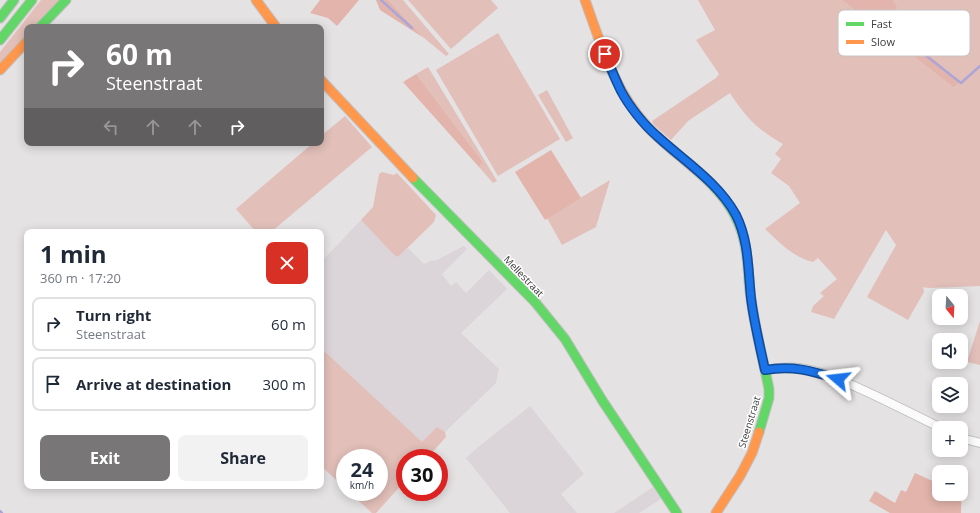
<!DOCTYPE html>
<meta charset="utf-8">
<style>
:root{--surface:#fff;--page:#f2f2f3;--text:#1f2937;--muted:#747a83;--line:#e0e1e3;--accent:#787677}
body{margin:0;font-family:"Open Sans",sans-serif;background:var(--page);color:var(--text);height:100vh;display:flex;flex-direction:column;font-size:15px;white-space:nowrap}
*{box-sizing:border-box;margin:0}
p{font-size:13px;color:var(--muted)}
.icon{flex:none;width:22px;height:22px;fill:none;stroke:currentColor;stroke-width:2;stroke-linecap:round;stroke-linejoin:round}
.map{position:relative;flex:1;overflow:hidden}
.details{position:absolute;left:24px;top:229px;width:300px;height:260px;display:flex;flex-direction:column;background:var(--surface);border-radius:8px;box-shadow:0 2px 10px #0003}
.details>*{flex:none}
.hud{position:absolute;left:24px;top:24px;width:300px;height:122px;border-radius:8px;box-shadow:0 2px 10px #0003;background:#787677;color:#fff;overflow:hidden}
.needle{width:26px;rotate:162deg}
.controls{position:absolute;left:932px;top:289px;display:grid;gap:8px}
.controls a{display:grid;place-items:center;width:36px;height:36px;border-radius:8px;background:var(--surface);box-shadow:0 2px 10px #0003;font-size:20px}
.speed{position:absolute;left:336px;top:449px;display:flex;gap:8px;font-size:20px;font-weight:700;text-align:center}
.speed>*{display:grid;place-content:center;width:52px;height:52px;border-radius:50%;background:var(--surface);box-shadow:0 2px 10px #0003;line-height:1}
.speed small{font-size:10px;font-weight:400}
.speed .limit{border:6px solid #d22;background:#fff;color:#111}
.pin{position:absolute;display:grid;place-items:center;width:34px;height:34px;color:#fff;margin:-17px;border:2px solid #fff;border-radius:50%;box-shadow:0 1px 4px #0007}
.me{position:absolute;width:44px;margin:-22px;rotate:287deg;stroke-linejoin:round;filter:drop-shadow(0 0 3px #0008)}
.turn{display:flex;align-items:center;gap:14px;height:84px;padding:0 16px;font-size:18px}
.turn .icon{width:52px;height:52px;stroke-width:2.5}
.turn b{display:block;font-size:28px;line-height:34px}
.lanes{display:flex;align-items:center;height:38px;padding:0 16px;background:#0003;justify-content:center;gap:20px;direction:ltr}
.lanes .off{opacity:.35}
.round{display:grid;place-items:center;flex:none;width:42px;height:42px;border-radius:8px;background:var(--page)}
.overview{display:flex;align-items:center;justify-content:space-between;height:68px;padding:0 16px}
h1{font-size:24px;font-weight:700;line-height:30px}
.button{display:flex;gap:8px;margin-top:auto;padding:8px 16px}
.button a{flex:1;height:46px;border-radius:8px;background:var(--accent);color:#fff;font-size:16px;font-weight:700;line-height:46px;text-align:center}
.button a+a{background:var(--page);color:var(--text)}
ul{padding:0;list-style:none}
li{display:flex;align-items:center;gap:12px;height:54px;margin:0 8px 6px;padding:0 8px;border:2px solid var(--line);border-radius:8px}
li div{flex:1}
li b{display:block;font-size:15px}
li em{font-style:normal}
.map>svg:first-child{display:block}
.built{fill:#dbd4d9}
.green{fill:#e2bfb9}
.forest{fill:#e2b4ab}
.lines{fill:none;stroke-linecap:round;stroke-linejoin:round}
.stream{stroke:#aea5d7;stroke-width:2.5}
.street-casing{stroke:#c2bfc1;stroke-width:10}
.fast-casing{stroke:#c2bfc1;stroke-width:11}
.slow-casing{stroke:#c2bfc1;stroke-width:11}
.street{stroke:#fbfbfb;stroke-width:8}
.fast{stroke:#63d668;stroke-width:9}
.slow{stroke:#ff974d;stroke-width:9}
.route-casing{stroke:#114b97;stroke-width:10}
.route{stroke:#1a73e8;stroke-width:7}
.labels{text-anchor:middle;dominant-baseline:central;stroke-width:3;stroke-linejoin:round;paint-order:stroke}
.street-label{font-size:10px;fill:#3e3c3d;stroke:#fff}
.key{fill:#fff;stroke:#c5c4c5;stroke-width:1}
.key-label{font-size:11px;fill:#3e3c3d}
</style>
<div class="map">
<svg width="980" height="513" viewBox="0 0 980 513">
<rect width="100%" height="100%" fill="#e5e2e4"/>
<path class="built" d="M361,220L394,255L398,257L408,248L424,264L430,261L437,260L464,246L467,249L442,274L451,286L456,282L466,293L489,270L507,289L461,333L499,369L496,383L445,432L437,427L422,443L321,348V273L324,269L321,266V262Z
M530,406L584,474L561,494L577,513H510L466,458L477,448Z
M653,487L661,499L639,513H614Z"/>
<path class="green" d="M41,0H59L34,27H27V34L0,63V52Z
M388,0H403L449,54L446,56L424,38Z
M408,0H491L498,8L451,49Z
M698,0H842L954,88L960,81L899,29L890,19L898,8L893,0H980V286L928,288L923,287L924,292L908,320L867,297L896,245L886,230L834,319L811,312L813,306L824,296L820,293L837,279L818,258L813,262C794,258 779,242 765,229L800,203L789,186L771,173L781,159L775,154L783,144C756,128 747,119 730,93L688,121L671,140L654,125L652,121L716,78L719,74L696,40L715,30Z
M498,33L560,139L498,176L436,70Z
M428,67L497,181L493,183L479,167L483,162L416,74Z
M547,90L573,138L566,142L538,95Z
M345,116L372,147L271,232H256L236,209L313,143H321V136Z
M382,172L394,175L397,173L436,215L434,222L398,257L394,255L361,220L373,207L379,174Z
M610,180L596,227L562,245L547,218Z
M980,321V365L967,362Z
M321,348L422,442L437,427L445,432L446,437L427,458H405V481L376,513H372L349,492H379V458H345V488L321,466Z"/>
<path class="forest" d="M320,0H359L337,26L328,18L310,13Z
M376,0H388L424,38L380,10Z
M842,0H893L898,8L890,19L899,29L960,81L954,88Z
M416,74L483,162L479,167L403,82Z
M551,150L581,198L545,220L515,172Z
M915,473L939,484V494H961L962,475L961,513H890L869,501L875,491L895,503L901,490L906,492Z"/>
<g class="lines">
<path class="stream" d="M381,0L412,28
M893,30L961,83L980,66
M0,511L2,513"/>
<defs>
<path id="street" d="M765,370C776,368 788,367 799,368C822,371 843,381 863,390C889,402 915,415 941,428
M961,438L980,443"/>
<path id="fast" d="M0,18L14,0
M40,27L66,0
M0,40L32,0
M694,168C719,189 739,212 745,245C749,263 748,281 751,299C755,329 763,359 769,389V398L759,432
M413,178L535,302L565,339L602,400L677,513"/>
<path id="slow" d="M256,0L276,27
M585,0C601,44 614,90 646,125C660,141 678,154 694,168
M0,70L27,41
M321,80L413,178
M716,513L740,476L752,453L759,432"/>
</defs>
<use href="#street" class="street-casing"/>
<use href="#fast" class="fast-casing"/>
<use href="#slow" class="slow-casing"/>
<use href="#street" class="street"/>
<use href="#fast" class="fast"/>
<use href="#slow" class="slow"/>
</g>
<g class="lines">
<defs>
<path id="route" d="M605,54C610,66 615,79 621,91C629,106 644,125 657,136C684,161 718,182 736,215C749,241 748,270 751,298C754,323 760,346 765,370C793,365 812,371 838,379"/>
</defs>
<use href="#route" class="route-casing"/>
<use href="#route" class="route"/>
</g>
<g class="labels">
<g class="street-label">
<text transform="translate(524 276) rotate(46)">Mellestraat</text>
<text transform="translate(749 422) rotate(-73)">Steenstraat</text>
</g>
</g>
<rect x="838" y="10" width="132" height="46" rx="6" class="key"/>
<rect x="846" y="22" width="18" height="4" fill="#63d668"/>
<rect x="846" y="40" width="18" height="4" fill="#ff974d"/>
<g class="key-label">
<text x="871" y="28">Fast</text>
<text x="871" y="46">Slow</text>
</g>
</svg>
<div class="controls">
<a><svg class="needle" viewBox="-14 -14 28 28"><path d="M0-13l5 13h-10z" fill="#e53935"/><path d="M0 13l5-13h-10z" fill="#747a83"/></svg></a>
<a><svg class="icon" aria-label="sound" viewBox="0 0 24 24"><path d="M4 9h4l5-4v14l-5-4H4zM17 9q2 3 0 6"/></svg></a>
<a><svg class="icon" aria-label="layers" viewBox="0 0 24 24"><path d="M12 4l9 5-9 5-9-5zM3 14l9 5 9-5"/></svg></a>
<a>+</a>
<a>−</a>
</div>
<div class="speed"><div>24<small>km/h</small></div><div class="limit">30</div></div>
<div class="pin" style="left:605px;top:54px;background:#d93025"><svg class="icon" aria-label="arrive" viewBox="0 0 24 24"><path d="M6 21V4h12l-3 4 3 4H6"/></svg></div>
<svg class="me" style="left:838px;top:379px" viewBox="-20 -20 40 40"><path d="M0-17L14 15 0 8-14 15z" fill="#1a73e8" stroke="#fff" stroke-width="4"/></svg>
<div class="hud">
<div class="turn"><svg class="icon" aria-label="right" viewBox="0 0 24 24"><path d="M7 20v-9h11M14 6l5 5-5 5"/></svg><div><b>60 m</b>Steenstraat</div></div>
<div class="lanes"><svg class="icon off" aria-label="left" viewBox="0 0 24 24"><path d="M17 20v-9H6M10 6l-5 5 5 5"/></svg><svg class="icon off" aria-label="ahead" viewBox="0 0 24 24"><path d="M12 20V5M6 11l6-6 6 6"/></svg><svg class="icon off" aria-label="ahead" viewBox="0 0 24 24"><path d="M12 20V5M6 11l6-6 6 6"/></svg><svg class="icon" aria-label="right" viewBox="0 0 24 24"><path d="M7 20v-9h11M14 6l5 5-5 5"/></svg></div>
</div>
<section class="details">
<div class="overview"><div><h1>1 min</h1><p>360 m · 17:20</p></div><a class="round" style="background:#d93025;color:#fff"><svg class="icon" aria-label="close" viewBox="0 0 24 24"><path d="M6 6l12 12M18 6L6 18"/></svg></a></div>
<ul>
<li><svg class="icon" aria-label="right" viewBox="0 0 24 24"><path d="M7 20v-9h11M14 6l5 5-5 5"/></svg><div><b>Turn right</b><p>Steenstraat</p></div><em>60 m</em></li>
<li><svg class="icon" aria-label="arrive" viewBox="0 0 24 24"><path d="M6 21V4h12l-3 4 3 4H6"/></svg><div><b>Arrive at destination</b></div><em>300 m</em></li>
</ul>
<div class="button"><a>Exit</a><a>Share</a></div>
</section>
</div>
